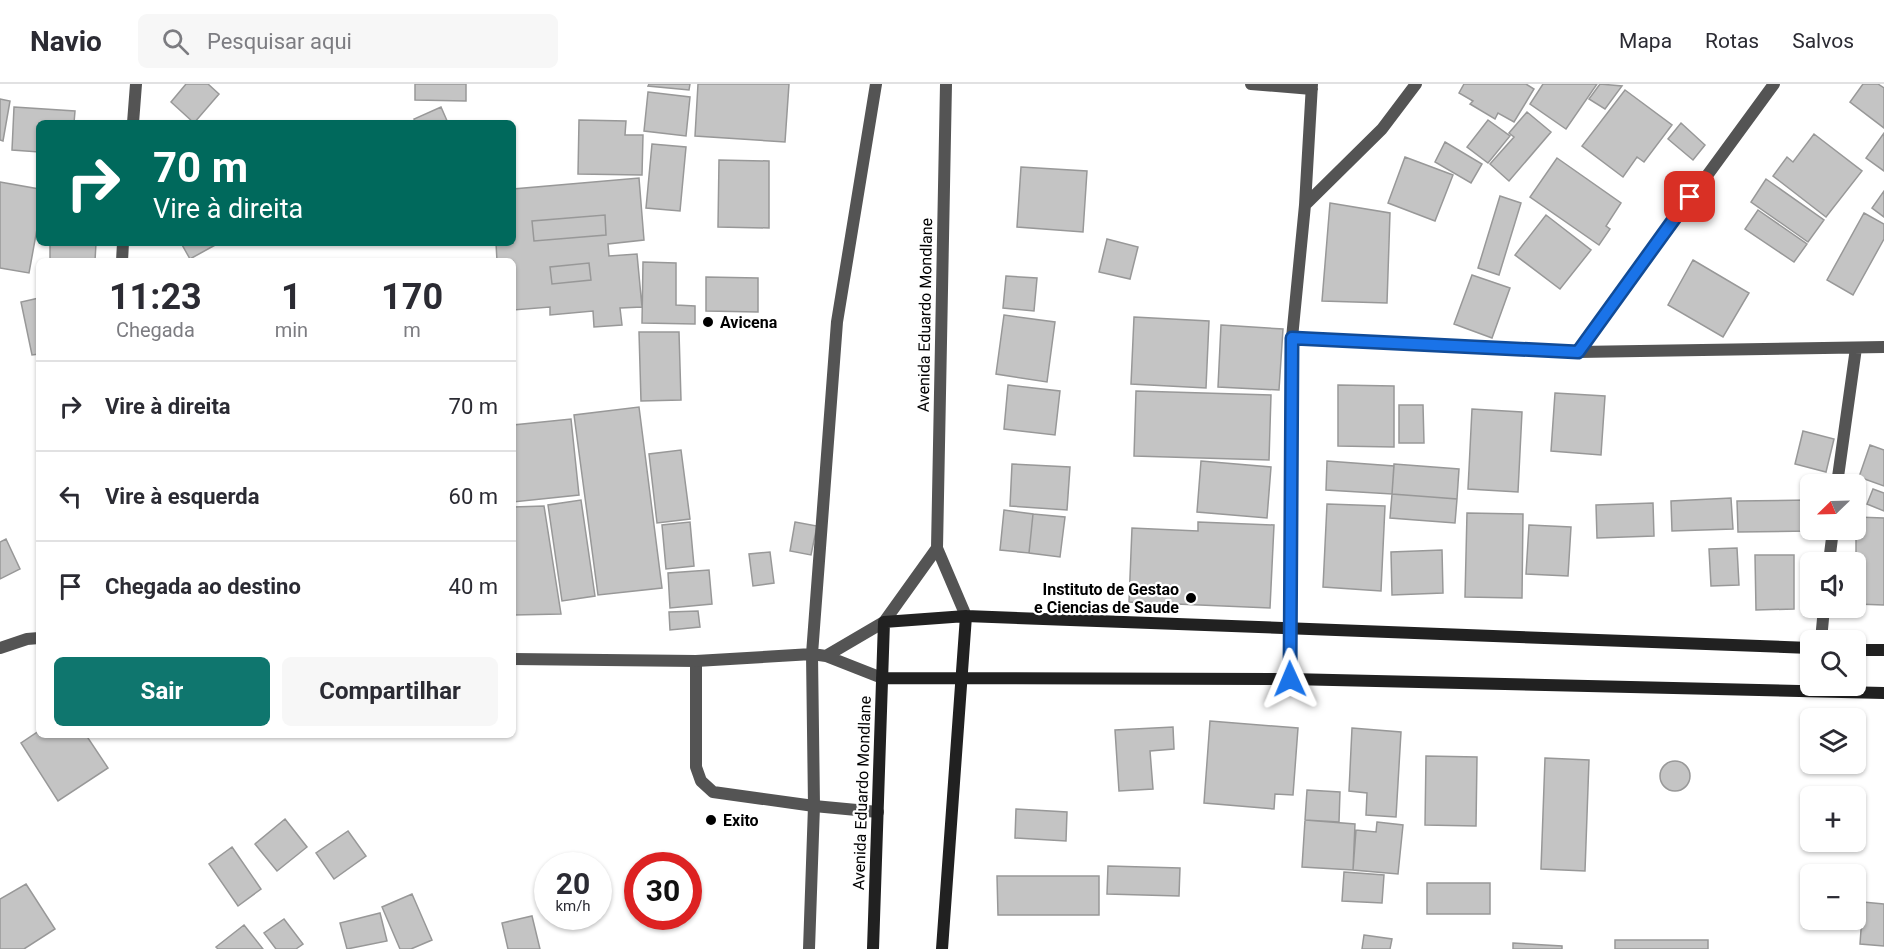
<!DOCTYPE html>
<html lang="pt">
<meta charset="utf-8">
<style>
:root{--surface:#fff;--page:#f7f7f7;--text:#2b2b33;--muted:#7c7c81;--line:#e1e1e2;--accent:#0f766e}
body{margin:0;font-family:Roboto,sans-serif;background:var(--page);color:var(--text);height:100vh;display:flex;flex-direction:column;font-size:22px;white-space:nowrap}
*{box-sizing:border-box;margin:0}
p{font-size:20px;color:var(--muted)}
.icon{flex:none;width:33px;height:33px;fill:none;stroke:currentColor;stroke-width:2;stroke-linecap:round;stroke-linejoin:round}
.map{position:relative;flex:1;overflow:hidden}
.drawer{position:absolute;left:36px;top:174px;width:480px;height:480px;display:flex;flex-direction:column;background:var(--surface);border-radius:9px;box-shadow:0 2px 4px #0004}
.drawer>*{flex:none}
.banner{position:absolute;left:36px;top:36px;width:480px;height:126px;border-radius:9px;box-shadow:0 2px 4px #0004;background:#00695c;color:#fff;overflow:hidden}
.needle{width:39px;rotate:247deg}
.fabs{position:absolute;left:1800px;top:390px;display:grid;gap:12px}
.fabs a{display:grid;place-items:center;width:66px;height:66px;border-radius:9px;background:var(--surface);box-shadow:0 2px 4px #0004;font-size:30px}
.speed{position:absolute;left:534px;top:768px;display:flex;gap:12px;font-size:30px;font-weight:700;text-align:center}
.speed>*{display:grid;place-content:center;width:78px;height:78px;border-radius:50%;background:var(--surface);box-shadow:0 2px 4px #0004;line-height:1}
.speed small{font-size:15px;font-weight:400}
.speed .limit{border:9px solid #d22;background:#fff;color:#111}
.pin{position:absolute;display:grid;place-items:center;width:51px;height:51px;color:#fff;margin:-26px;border-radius:12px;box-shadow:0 3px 9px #0006}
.me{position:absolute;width:66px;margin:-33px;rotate:359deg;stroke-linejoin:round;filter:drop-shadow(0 0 4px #0008)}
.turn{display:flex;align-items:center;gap:21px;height:126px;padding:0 18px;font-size:27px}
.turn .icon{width:78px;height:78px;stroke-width:2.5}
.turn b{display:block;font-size:42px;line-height:51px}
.eta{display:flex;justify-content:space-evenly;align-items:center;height:102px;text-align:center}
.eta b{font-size:36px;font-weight:700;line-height:42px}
.button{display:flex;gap:12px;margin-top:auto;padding:12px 18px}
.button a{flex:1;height:69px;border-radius:9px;background:var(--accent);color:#fff;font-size:24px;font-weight:700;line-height:69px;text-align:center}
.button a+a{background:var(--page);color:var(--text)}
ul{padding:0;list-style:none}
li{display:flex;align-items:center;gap:18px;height:90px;padding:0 18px;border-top:2px solid var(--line)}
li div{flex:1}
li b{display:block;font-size:22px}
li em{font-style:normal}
header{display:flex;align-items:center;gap:36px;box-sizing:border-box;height:84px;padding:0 30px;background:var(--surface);border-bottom:2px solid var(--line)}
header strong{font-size:28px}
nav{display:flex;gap:33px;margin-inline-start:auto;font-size:21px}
.search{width:420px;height:54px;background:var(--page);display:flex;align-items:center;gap:15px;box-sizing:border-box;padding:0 21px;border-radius:9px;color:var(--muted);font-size:22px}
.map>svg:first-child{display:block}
.building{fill:#c4c4c4;stroke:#989898;stroke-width:1.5;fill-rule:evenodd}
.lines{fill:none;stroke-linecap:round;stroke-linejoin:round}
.lane{stroke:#545454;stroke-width:12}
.street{stroke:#545454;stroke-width:12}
.secondary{stroke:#212121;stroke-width:12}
.route-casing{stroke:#114b97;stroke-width:15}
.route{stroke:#1a73e8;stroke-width:10}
.poi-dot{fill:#000;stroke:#fff;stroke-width:2}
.labels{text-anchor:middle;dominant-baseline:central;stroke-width:4.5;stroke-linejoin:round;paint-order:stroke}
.street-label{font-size:16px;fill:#000;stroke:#fff}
.poi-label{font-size:16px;font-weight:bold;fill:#000;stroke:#fff;text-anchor:start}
</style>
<header>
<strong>Navio</strong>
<div class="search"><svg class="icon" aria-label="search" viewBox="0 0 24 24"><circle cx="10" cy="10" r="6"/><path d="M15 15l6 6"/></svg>Pesquisar aqui</div>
<nav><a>Mapa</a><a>Rotas</a><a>Salvos</a></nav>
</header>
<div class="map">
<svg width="1884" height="865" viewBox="0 0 1884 865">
<rect width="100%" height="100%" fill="#fff"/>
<path class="building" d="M186,0H208L219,10L194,39L171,18Z
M415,0H466V17L415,16Z
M649,0H690L689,6L648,2Z
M698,0H789L785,58L695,52Z
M1464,0H1526L1534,5L1514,38L1498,29L1495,35L1470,20L1473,17L1459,9Z
M1543,0H1597L1566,45L1530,20Z
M1600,0L1622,2L1605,25L1589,15Z
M1863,0H1878L1884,4V44L1850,18Z
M1625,6L1672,41L1644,78L1637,73L1623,93L1582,62Z
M648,8L690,13L686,52L644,47Z
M0,15L10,17L3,57L0,56Z
M14,23L75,27L74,39H39V68L12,66Z
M441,23L448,39H416L414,35Z
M1527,28L1551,48L1509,97L1490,80L1514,53L1509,49Z
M579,36L626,37L625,51H643L642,91L578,90Z
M1488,36L1510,52L1488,79L1467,63Z
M1681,39L1705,61L1693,76L1668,55Z
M1884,49V87L1866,74Z
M1814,50L1862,87L1826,133L1773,92L1787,73L1793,78Z
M1445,58L1482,80L1471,99L1435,78Z
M652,60L686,63L680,127L646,124Z
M1405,73L1453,91L1435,137L1388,119Z
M1557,74L1621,119L1606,142L1610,145L1599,161L1530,113Z
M719,76L769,77V144L718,143Z
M1021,83L1087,87L1083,148L1017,143Z
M639,94L644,156L608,160L609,172L637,170L642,223L620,224L622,241L594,243L593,227L550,231V223L513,226V177H497L496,159H513V105ZM605,131L606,151L534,157L532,137ZM589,179L591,196L552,200L550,183Z
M1766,95L1824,136L1808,158L1751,118Z
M0,98L39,105V134L29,189L0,184Z
M1884,107V133L1872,124Z
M1500,112L1521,119L1499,191L1478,184Z
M1330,119L1390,129L1387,219L1322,217Z
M1758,126L1807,160L1794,178L1745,145Z
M1864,129L1884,140V155L1853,211L1827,196Z
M605,131L606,151L534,157L532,137Z
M1546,131L1591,166L1560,205L1515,171Z
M1107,155L1138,163L1130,195L1099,188Z
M50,159H96L95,177H50Z
M181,159H216L217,160L190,175Z
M1693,176L1749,209L1723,253L1668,221Z
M643,178L676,179V221L695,222V240L642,239Z
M589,179L591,196L552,200L550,183Z
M1472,191L1510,204L1492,254L1454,240Z
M1006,192L1037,194L1034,227L1003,224Z
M706,193L758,194V228L706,227Z
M39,214V270L32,271L21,218Z
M1004,231L1055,238L1047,298L996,290Z
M1134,233L1209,237L1206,304L1131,300Z
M1221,241L1283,245L1279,306L1218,303Z
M639,248H679L681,316L641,317Z
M1008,301L1060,307L1055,351L1004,345Z
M1338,301L1394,302V363L1338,362Z
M1136,307L1271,311L1269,376L1134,372Z
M1555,309L1605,312L1601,371L1551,367Z
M1399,321H1423L1424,359H1399Z
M639,323L662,504L598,511L574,331Z
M1472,325L1522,328L1518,408L1468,405Z
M571,335L579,411L513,418V341Z
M1803,347L1834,355L1826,388L1795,380Z
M1870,361L1884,366V402L1859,393Z
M681,366L690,435L657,439L649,370Z
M1201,377L1271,383L1267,434L1197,428Z
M1327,377L1394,382L1392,410L1326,406Z
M1012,380L1070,383L1067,426L1010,422Z
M1394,380L1459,385L1457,415L1392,410Z
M1850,398L1865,404L1856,426V400H1849Z
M1873,405L1884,409V427L1867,420Z
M1392,410L1457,415L1455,439L1390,434Z
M1731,414L1733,445L1672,447L1671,417Z
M581,416L595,512L562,517L548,421Z
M1809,416V447L1738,448L1737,417Z
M1653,419L1654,452L1597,454L1596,421Z
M1327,420L1385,422L1381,507L1323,503Z
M544,422L561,530L513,531V423Z
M1004,426L1033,430L1029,469L1000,466Z
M1467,429L1523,430L1522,514L1465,513Z
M1033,430L1065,433L1060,473L1029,469Z
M1856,433L1884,434V521L1856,520Z
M690,438L694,482L666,485L662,441Z
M795,438L817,442L811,471L790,467Z
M1198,438L1274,441L1270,524L1129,518L1132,444L1198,447Z
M1529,441L1571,443L1568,492L1526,490Z
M6,455L20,485L0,495V458Z
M1737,464L1739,501L1711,502L1709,465Z
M1442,466L1443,509L1392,511L1391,468Z
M770,468L774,499L753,502L749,470Z
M1755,471H1794V525L1756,526Z
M709,486L712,520L670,524L668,489Z
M698,527L700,543L670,546L669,528Z
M1210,637L1298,644L1293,711L1275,710L1274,725L1204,719Z
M1173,643L1174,665L1150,667L1153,705L1119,707L1115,646Z
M1352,644L1401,648L1396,733L1366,731L1367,709L1349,707Z
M39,647V651H86L108,684L58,717L21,659Z
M1426,672L1477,673L1476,742L1425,741Z
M1545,674L1589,676L1585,787L1541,785Z
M1660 692a15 15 0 1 1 30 0a15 15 0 1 1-30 0Z
M1307,706L1340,708L1339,738L1305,736Z
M1016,725L1067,728L1066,757L1015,754Z
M285,735L307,763L277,787L255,760Z
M1305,736L1355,740L1353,786L1302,783Z
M1377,738L1403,741L1398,790L1353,786L1356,746L1376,748Z
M348,747L366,772L334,795L316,769Z
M232,763L261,805L238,822L209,780Z
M1108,782L1180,784L1179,812L1107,810Z
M1344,788L1384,791L1382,819L1342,817Z
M997,792H1099V831H998Z
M1427,799H1490V830H1427Z
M26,800L55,845L24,865H0V815Z
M412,810L432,856L411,865H400L382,823Z
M1863,818L1884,820V862L1860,860Z
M380,829L387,857L347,865L340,839Z
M532,832L540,865H508L502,839Z
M284,835L303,860L296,865H276L264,849Z
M244,841L263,865H218L216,863Z
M1364,851L1392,855L1390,865H1362Z
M1615,856H1708V865H1615Z
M1513,859L1562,862V865H1513Z"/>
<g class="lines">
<path class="lane" d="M696,577V683L701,697L713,708L814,722L878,728"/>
<path class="street" d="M946,0L937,464L966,532
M1251,0L1312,5
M133,39L136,0
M1305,121L1382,45L1416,0
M122,177L123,159
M1292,254L1578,268L1884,263
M1578,268L1774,0
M1837,400L1856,264
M1829,478L1833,446
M1821,556L1824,524
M0,564L27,555L39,554
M826,572L884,538L937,464
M513,575L696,577L812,570L826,572L882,594
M1290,595L1292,254L1305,121L1312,0
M809,865L814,722L812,570L837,238L876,0"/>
<path class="secondary" d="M1856,566H1884
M882,594L1290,595L1884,609
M873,865L884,538L966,532L1810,564
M942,865L966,532"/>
</g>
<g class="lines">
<defs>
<path id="route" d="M1290,595L1292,254L1578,268L1690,113"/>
</defs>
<use href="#route" class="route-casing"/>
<use href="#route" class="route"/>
</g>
<g class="poi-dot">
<circle cx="708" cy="238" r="6"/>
<circle cx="1191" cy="514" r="6"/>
<circle cx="711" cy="736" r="6"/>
</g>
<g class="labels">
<g class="street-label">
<text transform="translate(925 231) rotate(-89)">Avenida Eduardo Mondlane</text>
<text transform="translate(862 709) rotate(-88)">Avenida Eduardo Mondlane</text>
</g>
<g class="poi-label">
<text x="720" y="238">Avicena</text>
<text x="1179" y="505" text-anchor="end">Instituto de Gestao<tspan x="1179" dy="18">e Ciencias de Saude</tspan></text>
<text x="723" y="736">Exito</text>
</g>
</g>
</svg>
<div class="fabs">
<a><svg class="needle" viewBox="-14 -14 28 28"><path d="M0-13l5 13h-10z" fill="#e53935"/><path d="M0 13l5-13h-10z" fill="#7c7c81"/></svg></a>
<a><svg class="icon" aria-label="sound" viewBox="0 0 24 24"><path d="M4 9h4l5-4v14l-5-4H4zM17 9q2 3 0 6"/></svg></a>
<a><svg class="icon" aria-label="search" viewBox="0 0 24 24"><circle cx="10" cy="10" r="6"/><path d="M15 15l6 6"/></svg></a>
<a><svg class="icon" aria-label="layers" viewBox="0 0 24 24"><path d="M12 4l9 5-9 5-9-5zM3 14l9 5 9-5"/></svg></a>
<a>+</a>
<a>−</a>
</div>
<div class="speed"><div>20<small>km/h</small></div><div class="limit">30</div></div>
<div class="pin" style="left:1690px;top:113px;background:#d93025"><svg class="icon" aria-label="arrive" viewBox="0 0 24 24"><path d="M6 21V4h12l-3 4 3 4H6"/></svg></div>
<svg class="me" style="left:1290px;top:595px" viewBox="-20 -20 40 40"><path d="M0-17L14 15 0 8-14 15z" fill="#1a73e8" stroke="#fff" stroke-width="4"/></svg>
<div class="banner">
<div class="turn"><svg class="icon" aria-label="right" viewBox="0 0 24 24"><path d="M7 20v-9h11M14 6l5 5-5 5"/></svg><div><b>70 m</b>Vire à direita</div></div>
</div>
<section class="drawer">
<div class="eta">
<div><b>11:23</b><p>Chegada</p></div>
<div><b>1</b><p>min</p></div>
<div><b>170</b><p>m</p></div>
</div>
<ul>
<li><svg class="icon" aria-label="right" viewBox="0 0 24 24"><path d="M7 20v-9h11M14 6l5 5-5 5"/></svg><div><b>Vire à direita</b></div><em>70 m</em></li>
<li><svg class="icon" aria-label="left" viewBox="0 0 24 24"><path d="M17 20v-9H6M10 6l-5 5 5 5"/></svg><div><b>Vire à esquerda</b></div><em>60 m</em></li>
<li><svg class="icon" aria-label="arrive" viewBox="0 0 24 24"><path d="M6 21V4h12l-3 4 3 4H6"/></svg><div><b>Chegada ao destino</b></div><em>40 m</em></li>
</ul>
<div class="button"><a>Sair</a><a>Compartilhar</a></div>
</section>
</div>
